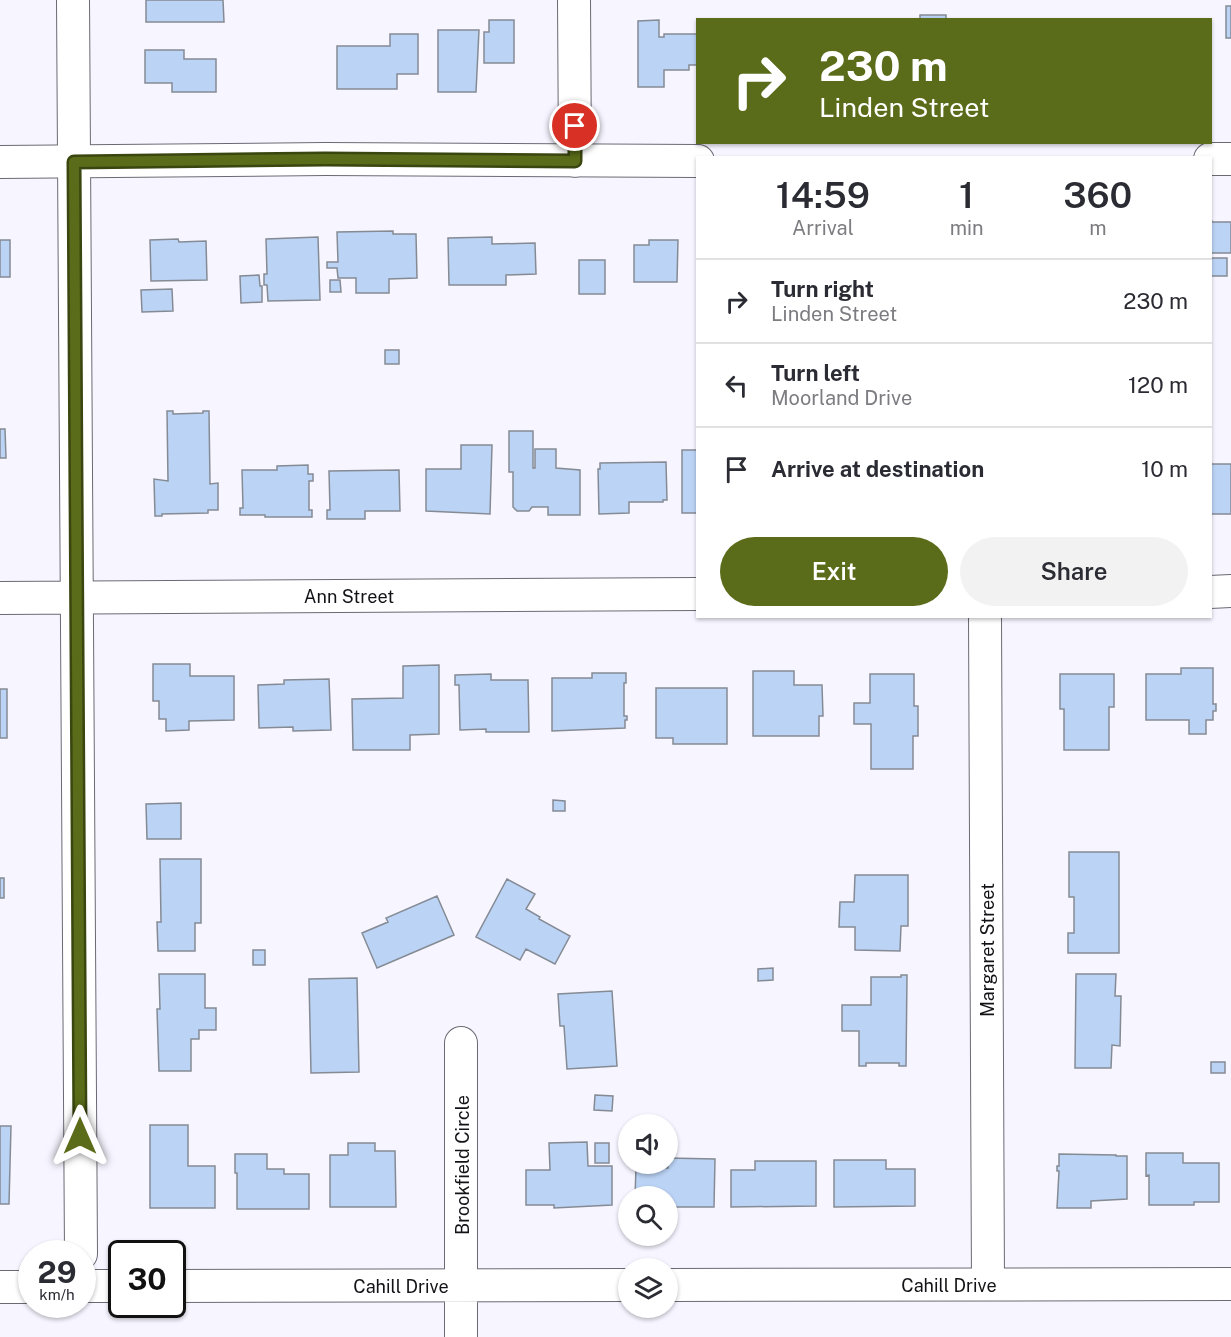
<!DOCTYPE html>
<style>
:root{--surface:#fff;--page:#f2f2f3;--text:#2b2b33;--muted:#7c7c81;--line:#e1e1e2;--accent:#5a6c19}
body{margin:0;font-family:"Public Sans",sans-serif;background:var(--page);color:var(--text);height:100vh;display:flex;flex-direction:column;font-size:22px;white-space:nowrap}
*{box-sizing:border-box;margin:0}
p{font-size:20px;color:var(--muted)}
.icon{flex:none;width:33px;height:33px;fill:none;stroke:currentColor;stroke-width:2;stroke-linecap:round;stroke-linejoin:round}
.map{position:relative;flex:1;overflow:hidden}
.sheet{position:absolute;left:696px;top:156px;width:516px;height:462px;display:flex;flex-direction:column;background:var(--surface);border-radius:0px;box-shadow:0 2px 4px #0004}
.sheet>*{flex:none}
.top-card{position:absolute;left:696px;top:18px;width:516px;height:126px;border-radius:0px;box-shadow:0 2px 4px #0004;background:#5a6c19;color:#fff;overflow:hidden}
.fabs{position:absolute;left:618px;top:1114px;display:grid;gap:12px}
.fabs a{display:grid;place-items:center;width:60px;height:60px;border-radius:50%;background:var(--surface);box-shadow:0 2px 4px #0004;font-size:30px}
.speed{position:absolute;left:18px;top:1240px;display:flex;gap:12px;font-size:30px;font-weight:700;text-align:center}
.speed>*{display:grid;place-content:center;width:78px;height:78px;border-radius:50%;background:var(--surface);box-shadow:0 2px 4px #0004;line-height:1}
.speed small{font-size:15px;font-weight:400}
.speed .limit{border:3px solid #111;border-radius:9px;background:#fff;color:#111}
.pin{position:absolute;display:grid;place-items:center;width:51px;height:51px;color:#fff;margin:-26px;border:3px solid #fff;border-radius:50%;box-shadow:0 2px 6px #0007}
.me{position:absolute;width:66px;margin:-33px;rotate:0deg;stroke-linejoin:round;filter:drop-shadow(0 0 4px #0008)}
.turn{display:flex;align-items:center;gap:21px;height:126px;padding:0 24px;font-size:27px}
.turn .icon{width:78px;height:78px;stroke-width:2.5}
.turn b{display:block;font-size:42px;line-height:51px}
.eta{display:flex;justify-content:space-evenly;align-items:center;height:102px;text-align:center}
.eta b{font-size:36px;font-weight:600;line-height:42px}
.primary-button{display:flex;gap:12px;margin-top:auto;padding:12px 24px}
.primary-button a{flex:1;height:69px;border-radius:36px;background:var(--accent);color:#fff;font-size:24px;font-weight:600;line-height:69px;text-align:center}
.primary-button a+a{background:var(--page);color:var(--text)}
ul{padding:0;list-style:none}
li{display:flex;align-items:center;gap:18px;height:84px;padding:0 24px;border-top:2px solid var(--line)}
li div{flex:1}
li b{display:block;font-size:22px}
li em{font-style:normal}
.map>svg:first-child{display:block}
.building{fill:#bbd3f5;stroke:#858b94;stroke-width:1.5}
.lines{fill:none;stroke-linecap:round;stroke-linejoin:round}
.minor-casing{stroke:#6b6a74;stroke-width:34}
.minor{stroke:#fff;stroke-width:32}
.route-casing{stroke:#3a4610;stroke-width:15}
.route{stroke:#5a6c19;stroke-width:10}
.labels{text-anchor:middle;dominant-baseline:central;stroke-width:4.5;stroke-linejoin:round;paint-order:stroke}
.street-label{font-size:18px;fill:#131216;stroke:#fff}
</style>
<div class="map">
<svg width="1231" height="1337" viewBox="0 0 1231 1337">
<rect width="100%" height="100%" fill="#f7f5ff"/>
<path class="building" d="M146,0H223L224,22H146Z
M1226,6H1231V38H1226Z
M920,15H946V20H920Z
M489,20H514V63H484V32H489Z
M659,20V37H664V34H698V65H689V70H664V87H638V21Z
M438,30H479L476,92H438Z
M390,34H418V74H397V89H337V46H390Z
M145,50H184V59H216V92H172V83H145Z
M1210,215L1212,222H1231V253H1210Z
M393,231V234H416L417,278L389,279V293H356V278H338L337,268H327V262H338L337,232Z
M318,237L320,300L268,301L267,285H264V274H267L266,239Z
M492,237V244L535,243L536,274L506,275V285H449L448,238Z
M178,239L179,242L206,241L207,280L151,281L150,240Z
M0,240H10V277H0Z
M649,240H678L677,282H634V245H649Z
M1210,258H1227V276H1210Z
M579,260H605V294H579Z
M259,275L260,286H262V302L241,303L240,276Z
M330,280H340L341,292H330Z
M172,289L173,311L142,312L141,290Z
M385,350H399V364H385Z
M167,411H173V414L203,413V411H209L210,484L218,483V510H208V513L162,514V516H155L154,479L168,481Z
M0,429H5L6,458H0Z
M509,431H533V468H535V449H556V468L580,470V515H548V507H532L529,511H517L513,507V472H509Z
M461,445H492L490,514L426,511V469H461Z
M682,450H698V513H682Z
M666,462L667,500H663V502H629V513L599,514L598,469H600V463Z
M1210,464H1231V514H1210Z
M308,465V474H313V481H309V510H312V517H265V515H240V508H243L242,470H277V466Z
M399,470L400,511H365V519H327V510H330L329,471Z
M153,664H190V676H234V720L189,721V730L166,731V719H159V701H153Z
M439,665V734L410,735V750H353L352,699L403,698V666Z
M1181,668H1213V704H1216V711H1213V720H1206V734H1189V720H1146V674H1181Z
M753,671H794V685H822L823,716H819V736H753Z
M592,673H626V683H624V716H627V720H625V728L552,731V678H592Z
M491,674V680H528L529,732H486V729L460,730L459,685H455V675Z
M870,674H914V706H918V736H913V769H871V724H854V703H870Z
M1060,674H1114V707H1109V750H1064V709H1060Z
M329,679L331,730L293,731V727L259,728L258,685L284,684V680Z
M656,688H727V744H673V738H656Z
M0,689H7V738H0Z
M553,800L565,801V811H553Z
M181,803V839H147L146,804Z
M1069,852H1119V953H1068V933H1074V897H1069Z
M160,859H201V923H195V951H158L157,922H161Z
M855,875H908V926H901L900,951L855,950V927H839L840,902H854Z
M0,878H4V898H0Z
M507,879L535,894L526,909L540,917L539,919L570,936L555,964L526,949L520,960L476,937Z
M437,896L454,935L377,968L362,933L388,922L386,918Z
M253,950H265V965H253Z
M773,968V980L758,981V969Z
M159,974H205V1008H216V1030H199V1039H191V1071H159L157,1009H160Z
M1076,974H1116L1115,996H1121L1120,1046L1112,1045L1111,1068H1075Z
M901,975H907L906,1066H899V1063H866V1066H859V1031H842V1005H871V977H901Z
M357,978L359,1072L311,1073L309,979Z
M612,991L617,1066L567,1069L564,1026H560L558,994Z
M1211,1062H1225V1073H1211Z
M595,1095L613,1096L612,1111L594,1110Z
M150,1125H188V1166H215V1208H150Z
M0,1126H11L9,1204H0Z
M587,1142L588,1166H612V1205L554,1208V1205H526V1170H550L549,1143Z
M348,1143H375V1151H395L396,1207H330V1155H348Z
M595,1143H609V1163H595Z
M1146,1153H1183V1163H1219V1202H1194V1205H1149V1175L1146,1176Z
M235,1154H267V1169H284V1174H309V1209H237V1173H235Z
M1059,1154L1116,1155V1156H1127V1199L1091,1201V1208H1057L1059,1171H1057V1166H1059Z
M668,1158L715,1159L714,1207H670V1210H668V1197H635L636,1167L668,1168Z
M834,1160H886V1169H915V1206L834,1207Z
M755,1161H816V1206L731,1207V1170H755Z"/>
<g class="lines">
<defs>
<path id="minor" d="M73,0L81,1254
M574,0L575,161
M1210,159H1231
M0,162L325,159L698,161
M1210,592L1231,591
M0,598L698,594
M985,616L988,1284
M668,1285L1231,1284
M82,1286H122
M172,1286L628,1285
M0,1287H32
M461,1337V1043"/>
</defs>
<use href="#minor" class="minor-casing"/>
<use href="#minor" class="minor"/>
</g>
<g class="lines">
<defs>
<path id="route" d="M80,1136L74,162L325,159L575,161V126"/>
</defs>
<use href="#route" class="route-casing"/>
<use href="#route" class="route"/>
</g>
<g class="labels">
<g class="street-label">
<text x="349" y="596">Ann Street</text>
<text transform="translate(987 950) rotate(-90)">Margaret Street</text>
<text transform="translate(462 1165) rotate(-90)">Brookfield Circle</text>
<text x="949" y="1285">Cahill Drive</text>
<text x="401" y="1286">Cahill Drive</text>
</g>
</g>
</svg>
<div class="fabs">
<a><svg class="icon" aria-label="sound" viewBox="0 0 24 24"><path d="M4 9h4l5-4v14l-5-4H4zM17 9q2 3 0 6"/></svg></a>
<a><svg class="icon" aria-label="search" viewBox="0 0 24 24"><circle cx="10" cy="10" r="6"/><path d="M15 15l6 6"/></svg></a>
<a><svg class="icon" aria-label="layers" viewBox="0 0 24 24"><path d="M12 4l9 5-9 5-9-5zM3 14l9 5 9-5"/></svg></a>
</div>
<div class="speed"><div>29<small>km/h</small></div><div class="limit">30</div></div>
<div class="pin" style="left:575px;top:126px;background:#d93025"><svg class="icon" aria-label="arrive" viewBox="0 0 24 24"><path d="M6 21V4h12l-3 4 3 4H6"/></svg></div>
<svg class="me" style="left:80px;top:1136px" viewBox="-20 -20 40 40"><path d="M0-17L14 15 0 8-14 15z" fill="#5a6c19" stroke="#fff" stroke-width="4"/></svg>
<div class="top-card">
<div class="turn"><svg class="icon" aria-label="right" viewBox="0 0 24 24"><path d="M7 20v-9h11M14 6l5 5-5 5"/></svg><div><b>230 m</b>Linden Street</div></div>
</div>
<section class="sheet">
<div class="eta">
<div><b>14:59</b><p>Arrival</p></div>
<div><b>1</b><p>min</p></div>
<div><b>360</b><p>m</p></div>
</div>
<ul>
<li><svg class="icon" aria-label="right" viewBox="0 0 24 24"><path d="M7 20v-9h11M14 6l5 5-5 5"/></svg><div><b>Turn right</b><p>Linden Street</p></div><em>230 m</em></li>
<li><svg class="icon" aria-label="left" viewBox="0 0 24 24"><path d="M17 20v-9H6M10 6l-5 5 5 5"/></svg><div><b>Turn left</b><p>Moorland Drive</p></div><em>120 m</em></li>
<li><svg class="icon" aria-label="arrive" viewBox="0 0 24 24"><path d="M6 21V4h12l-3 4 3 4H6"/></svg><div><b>Arrive at destination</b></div><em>10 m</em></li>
</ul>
<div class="primary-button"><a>Exit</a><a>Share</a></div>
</section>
</div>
